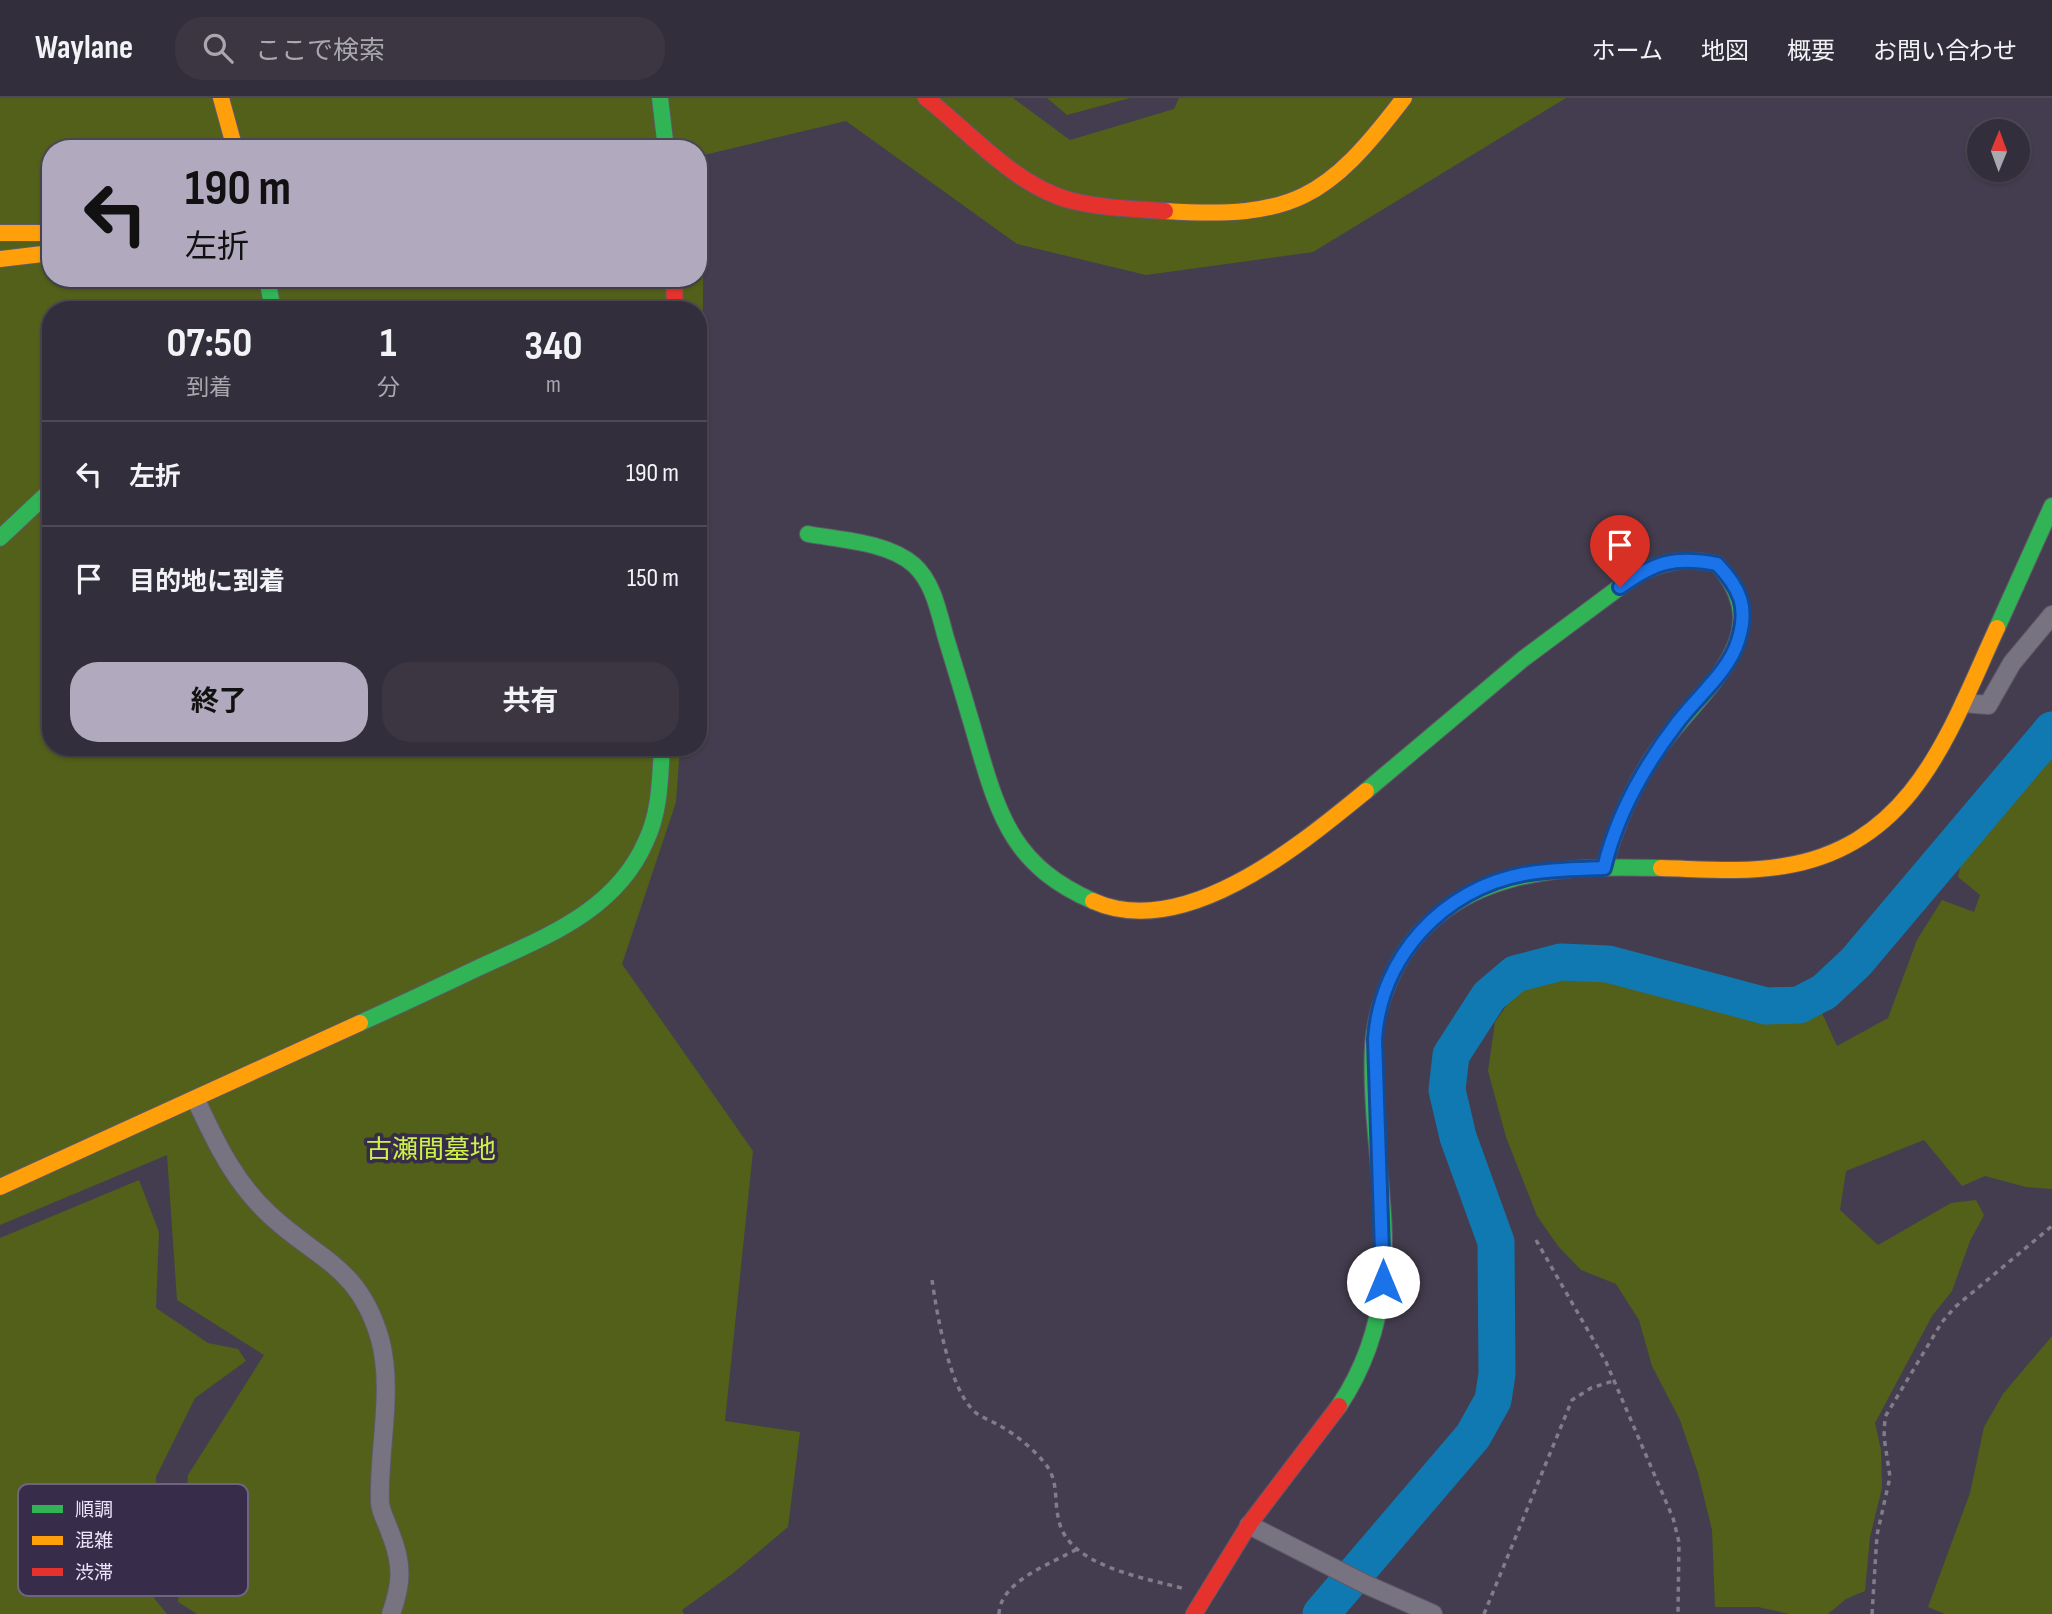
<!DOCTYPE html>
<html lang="ja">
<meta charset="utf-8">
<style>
:root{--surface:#332e3b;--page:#3b3642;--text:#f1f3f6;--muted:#a9a8af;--line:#4e4a55;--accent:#b1aabe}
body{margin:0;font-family:"Sofia Sans Condensed","Noto Sans JP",sans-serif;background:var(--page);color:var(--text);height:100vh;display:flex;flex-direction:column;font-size:26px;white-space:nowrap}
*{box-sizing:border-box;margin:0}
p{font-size:23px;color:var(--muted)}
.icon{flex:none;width:38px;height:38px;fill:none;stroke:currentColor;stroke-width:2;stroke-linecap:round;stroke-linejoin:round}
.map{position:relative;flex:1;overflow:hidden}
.side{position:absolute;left:42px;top:203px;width:665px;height:455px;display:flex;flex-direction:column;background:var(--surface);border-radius:28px;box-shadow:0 2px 5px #0004,0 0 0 2px var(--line)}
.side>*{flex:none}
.banner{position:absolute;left:42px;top:42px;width:665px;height:147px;border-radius:28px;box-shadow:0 2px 5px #0004,0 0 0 2px var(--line);background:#b1aabe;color:#111;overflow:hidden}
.needle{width:46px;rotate:1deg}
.tools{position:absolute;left:1967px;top:21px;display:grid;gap:14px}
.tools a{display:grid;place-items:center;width:63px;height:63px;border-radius:50%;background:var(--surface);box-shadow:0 2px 5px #0004,0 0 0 2px var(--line);font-size:35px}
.pin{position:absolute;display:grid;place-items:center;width:60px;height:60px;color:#fff;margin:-72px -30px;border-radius:50% 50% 50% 0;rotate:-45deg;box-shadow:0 0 7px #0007}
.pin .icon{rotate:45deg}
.me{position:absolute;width:77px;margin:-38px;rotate:0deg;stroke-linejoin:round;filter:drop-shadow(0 0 5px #0008)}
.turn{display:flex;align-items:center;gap:24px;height:147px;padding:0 28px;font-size:32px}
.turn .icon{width:91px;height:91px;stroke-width:2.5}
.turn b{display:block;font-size:49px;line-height:60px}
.eta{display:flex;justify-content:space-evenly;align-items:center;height:119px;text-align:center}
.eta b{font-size:42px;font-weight:700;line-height:49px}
.button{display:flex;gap:14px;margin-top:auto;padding:14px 28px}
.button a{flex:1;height:80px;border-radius:28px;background:var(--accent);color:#111;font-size:28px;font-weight:700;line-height:80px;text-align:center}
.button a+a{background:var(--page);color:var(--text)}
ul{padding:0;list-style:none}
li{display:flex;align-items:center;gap:21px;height:105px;padding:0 28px;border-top:2px solid var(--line)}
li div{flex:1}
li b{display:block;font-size:26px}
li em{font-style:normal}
header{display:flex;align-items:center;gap:42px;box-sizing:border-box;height:98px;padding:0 35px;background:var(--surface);border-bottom:2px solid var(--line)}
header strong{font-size:33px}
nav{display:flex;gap:38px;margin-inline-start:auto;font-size:24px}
.search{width:490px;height:63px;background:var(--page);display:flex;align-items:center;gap:18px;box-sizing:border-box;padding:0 24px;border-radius:28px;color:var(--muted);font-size:26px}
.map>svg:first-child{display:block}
.green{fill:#52601a;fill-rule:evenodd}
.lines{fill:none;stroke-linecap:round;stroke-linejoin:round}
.river{stroke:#1079b2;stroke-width:37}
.street-casing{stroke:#5e5967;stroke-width:20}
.fast-casing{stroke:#5e5967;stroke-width:18}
.slow-casing{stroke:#5e5967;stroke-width:18}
.jam-casing{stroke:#5e5967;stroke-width:18}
.path{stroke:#807c88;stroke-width:3.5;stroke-dasharray:5 5;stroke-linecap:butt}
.street{stroke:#787380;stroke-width:18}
.fast{stroke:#30b455;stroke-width:16}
.slow{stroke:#ff9f0a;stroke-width:16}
.jam{stroke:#e5322d;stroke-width:16}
.route-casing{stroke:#114b97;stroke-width:18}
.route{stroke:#1a73e8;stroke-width:12}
.labels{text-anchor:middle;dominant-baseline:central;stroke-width:7;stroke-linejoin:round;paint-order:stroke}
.park-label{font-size:26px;fill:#cdf247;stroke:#382c4b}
.key{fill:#382c4b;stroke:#6e647f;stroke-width:2}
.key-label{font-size:19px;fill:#ece5f9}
</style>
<header>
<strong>Waylane</strong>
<div class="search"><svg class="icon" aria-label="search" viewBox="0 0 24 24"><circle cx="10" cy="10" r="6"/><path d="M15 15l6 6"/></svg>ここで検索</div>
<nav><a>ホーム</a><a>地図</a><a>概要</a><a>お問い合わせ</a></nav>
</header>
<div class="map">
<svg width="2052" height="1516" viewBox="0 0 2052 1516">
<rect width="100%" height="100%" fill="#443d4f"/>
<path class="green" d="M0,0H1013L1070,42L1174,11L1179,0H1566L1313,154L1146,177L1017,146L846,23L704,57L702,333L698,387V212H51V649H680L676,704L622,866L753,1053L725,1323L800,1334L788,1429L732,1476L682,1512L684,1516H197L178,1504L188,1377L264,1257L177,1202L167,1057L0,1127ZM51,51H698V180H51Z
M1047,0H1130L1067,17Z
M2052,649V1091L2026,1089L1985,1078L1962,1088L1924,1042L1846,1073L1840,1112L1878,1147L1951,1105L1976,1102L1984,1117L1970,1143L1952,1193L1932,1218L1875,1325L1881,1352L1882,1390L1870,1439L1865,1493L1846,1501L1828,1516H1790L1758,1509H1715L1712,1432L1698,1375L1680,1322L1652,1268L1639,1222L1616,1186L1581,1172L1558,1148L1537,1118L1506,1039L1488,973L1495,924L1516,894L1549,886L1558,877L1618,878L1758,915L1821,913L1837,948L1888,920L1917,842L1942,802L1974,814L1980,797L1958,779L1964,751Z
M139,1082L159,1134L156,1210L208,1245L238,1251L246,1263L195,1300L156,1379L154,1500L167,1516H0V1140Z
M2052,1238V1516H1945L1928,1509L1970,1395L1984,1329L2003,1296Z"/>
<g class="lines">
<path class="river" d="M1321,1516L1473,1338L1493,1302L1497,1276L1496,1144L1458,1039L1447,992L1451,957L1489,898L1515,876L1561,864L1608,866L1766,908L1799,907L1824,894L1856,864L2052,632"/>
<defs>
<path id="street" d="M1964,605L1988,607L2012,565L2052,517
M196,1002C216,1045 235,1085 270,1117C318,1162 359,1168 380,1241C394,1292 378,1352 380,1405C381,1415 387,1425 390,1434C403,1466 402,1485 391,1516
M1249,1427L1365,1486L1433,1516"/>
<path id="fast" d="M660,0L666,51
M267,180L273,212
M808,436C841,442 888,444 914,467C934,485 939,516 946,540C957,576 968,612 978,647C1000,723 1016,769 1093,803
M0,440L51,392
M1997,530L2052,408
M1366,693L1523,561L1632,480C1660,463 1684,459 1717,466C1784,540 1694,597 1654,657C1631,692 1615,730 1604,770
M360,925C400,907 440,888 480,869C545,839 616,813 646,743C660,714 660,681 662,649
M1339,1308C1419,1188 1367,1077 1373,947C1375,920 1383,895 1395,871C1447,770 1561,767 1661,770"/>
<path id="slow" d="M221,0L235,51
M1165,113C1294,121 1327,101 1404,0
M0,135H51
M0,161L51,155
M1661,770C1702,771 1743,775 1784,768C1914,747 1949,634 1997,530
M1093,803C1184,844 1300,747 1366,693
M0,1089L360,925"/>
<path id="jam" d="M926,0C971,35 1013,86 1069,102C1100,110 1133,111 1165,113
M674,180L675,212
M1194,1516L1250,1425L1339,1308"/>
</defs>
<use href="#street" class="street-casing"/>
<use href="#fast" class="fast-casing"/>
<use href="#slow" class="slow-casing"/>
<use href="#jam" class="jam-casing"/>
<path class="path" d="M1536,1142L1606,1264L1673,1420L1679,1444L1678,1516
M932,1182C937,1216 949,1290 974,1313C981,1320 993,1323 1002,1329C1016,1337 1032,1350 1043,1363C1060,1382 1053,1400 1059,1423C1069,1469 1147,1480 1185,1491
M999,1516C1000,1483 1051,1466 1077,1451
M1484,1516L1572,1302L1591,1290L1613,1283
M1872,1516L1877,1437L1890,1379L1884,1339L1885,1319L1942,1224L1955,1209L2052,1128"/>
<use href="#street" class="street"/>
<use href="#fast" class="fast"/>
<use href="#slow" class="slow"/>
<use href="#jam" class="jam"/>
</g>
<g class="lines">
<defs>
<path id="route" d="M1383,1184L1375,941C1381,858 1443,791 1524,776C1551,771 1578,771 1604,770C1617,716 1644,668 1678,624C1697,599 1729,573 1738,543C1749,509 1740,490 1717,466C1674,458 1655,464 1620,489"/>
</defs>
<use href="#route" class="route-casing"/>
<use href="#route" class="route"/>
</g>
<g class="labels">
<g class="park-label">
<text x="431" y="1052">古瀬間墓地</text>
</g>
</g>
<rect x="18" y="1386" width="230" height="112" rx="10" class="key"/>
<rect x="32" y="1407" width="31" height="8" fill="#30b455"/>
<rect x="32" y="1438" width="31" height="9" fill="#ff9f0a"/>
<rect x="32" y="1470" width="31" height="8" fill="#e5322d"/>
<g class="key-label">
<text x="75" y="1418">順調</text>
<text x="75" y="1449">混雑</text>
<text x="75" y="1481">渋滞</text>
</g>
</svg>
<div class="tools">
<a><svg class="needle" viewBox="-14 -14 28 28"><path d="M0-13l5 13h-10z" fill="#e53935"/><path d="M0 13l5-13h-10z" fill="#a9a8af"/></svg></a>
</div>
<div class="pin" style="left:1620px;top:489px;background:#d93025"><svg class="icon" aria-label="arrive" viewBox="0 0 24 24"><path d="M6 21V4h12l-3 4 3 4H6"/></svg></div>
<svg class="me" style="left:1383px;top:1184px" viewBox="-20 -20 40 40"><circle r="19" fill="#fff"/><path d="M0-13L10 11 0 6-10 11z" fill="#1a73e8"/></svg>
<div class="banner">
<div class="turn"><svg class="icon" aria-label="left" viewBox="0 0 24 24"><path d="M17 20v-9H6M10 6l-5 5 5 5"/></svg><div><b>190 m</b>左折</div></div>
</div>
<section class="side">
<div class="eta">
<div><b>07:50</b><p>到着</p></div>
<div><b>1</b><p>分</p></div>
<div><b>340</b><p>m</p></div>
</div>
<ul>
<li><svg class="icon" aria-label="left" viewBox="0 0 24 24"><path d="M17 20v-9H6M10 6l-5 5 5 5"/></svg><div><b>左折</b></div><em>190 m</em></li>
<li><svg class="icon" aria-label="arrive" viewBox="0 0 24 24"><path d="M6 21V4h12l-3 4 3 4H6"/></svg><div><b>目的地に到着</b></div><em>150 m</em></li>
</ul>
<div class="button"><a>終了</a><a>共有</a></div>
</section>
</div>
